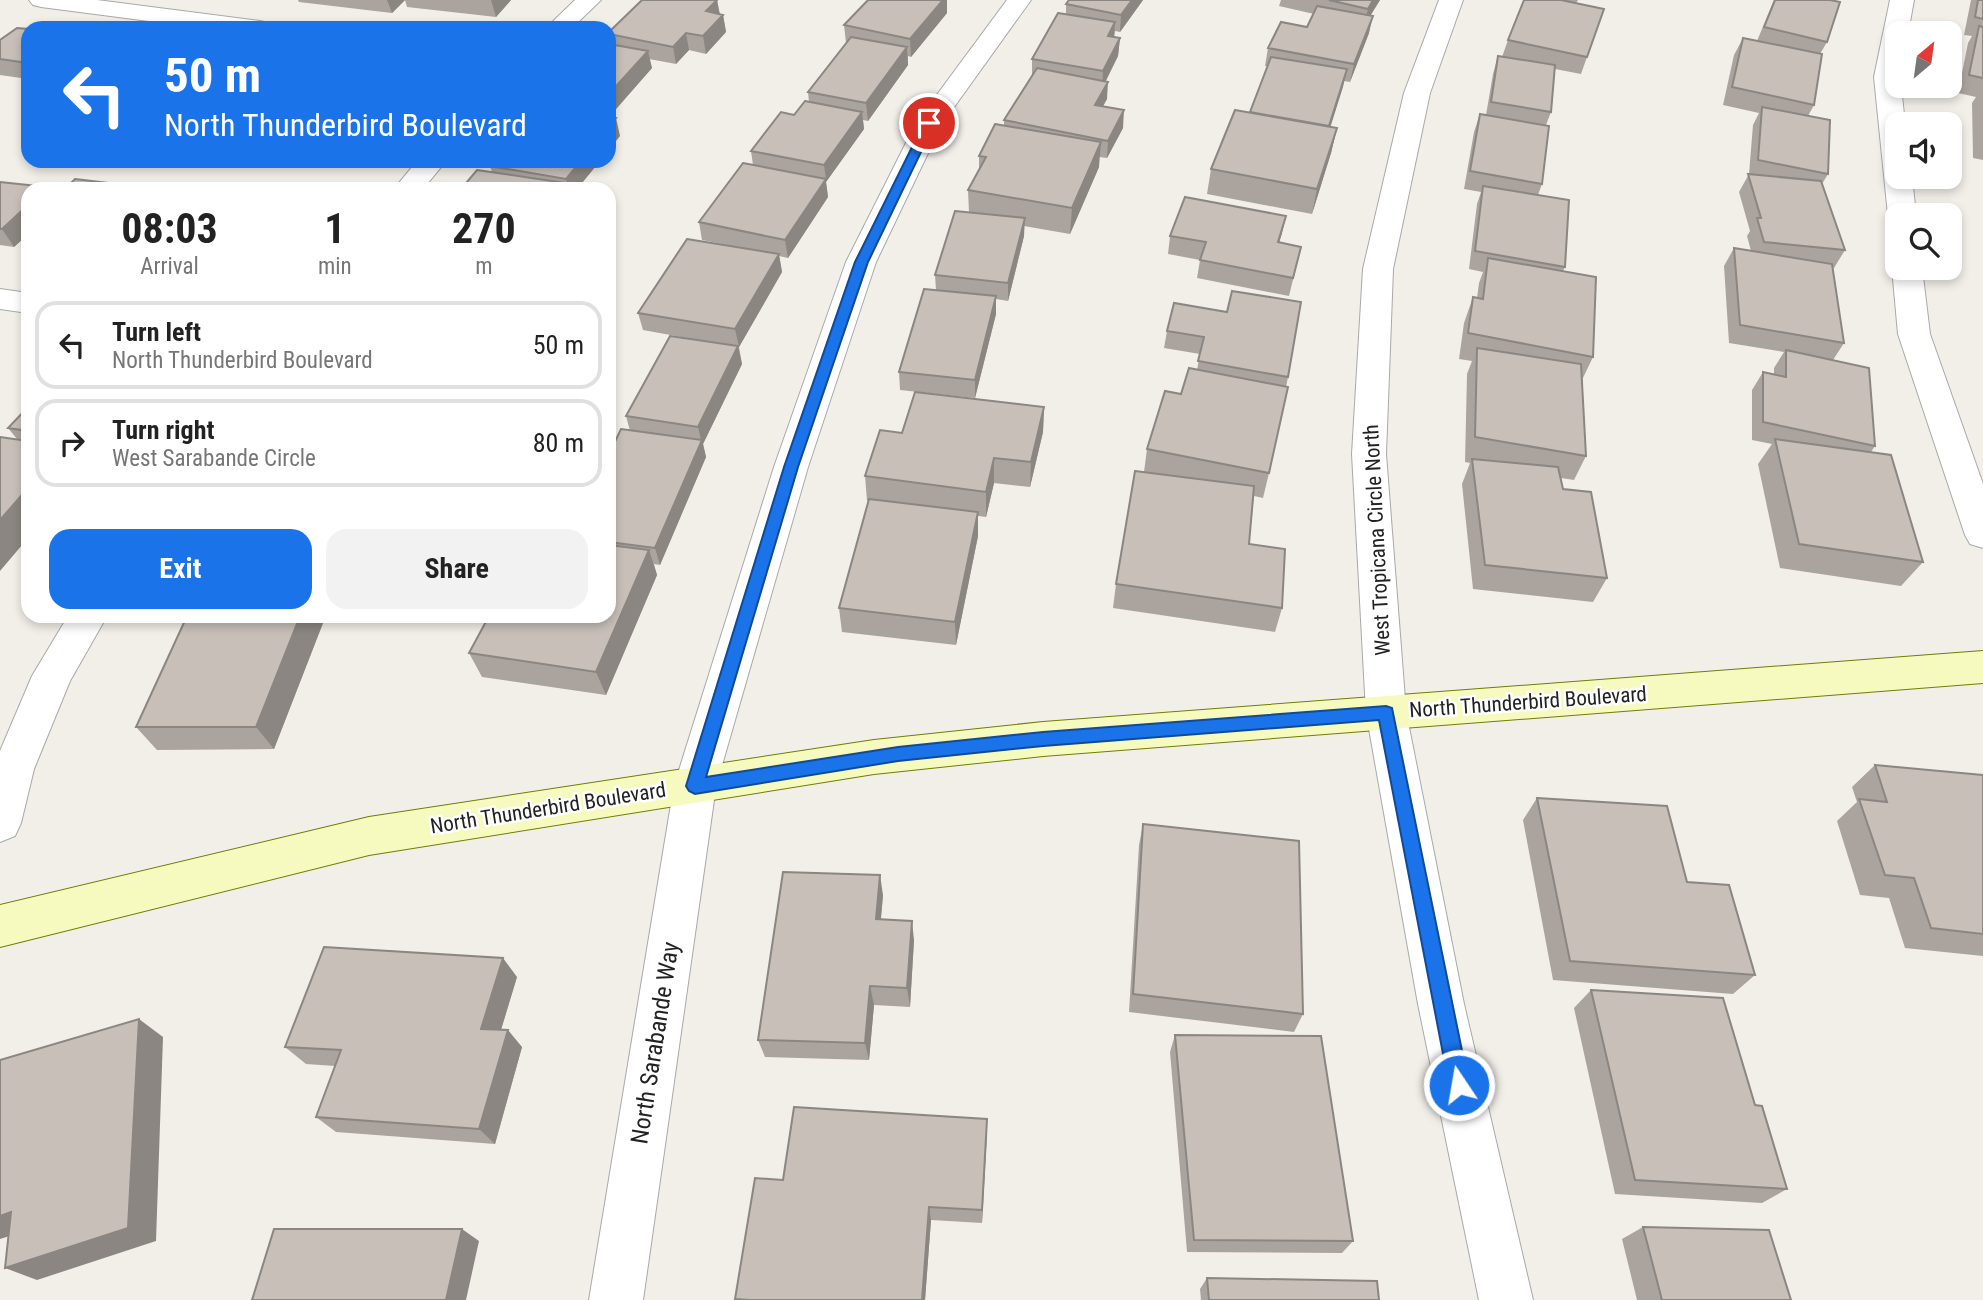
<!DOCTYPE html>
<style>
:root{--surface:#fff;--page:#f2f2f2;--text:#222;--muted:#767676;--line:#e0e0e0;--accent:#1a73e8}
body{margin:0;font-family:"Roboto Condensed",sans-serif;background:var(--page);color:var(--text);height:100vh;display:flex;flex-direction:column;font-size:26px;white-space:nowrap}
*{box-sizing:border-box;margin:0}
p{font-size:23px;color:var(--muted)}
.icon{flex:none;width:38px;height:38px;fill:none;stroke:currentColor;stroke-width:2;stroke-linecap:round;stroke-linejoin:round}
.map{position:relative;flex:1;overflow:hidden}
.panel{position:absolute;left:21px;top:182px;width:595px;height:441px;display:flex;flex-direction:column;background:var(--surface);border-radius:21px;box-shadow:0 4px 10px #0003}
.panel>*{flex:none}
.banner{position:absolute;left:21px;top:21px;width:595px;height:147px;border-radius:21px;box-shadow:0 4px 10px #0003;background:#1a73e8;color:#fff;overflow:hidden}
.needle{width:46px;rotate:29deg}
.tools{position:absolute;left:1885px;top:21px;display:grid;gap:14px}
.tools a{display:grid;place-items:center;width:77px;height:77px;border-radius:14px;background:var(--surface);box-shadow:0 4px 10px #0003;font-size:35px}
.pin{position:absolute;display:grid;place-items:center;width:60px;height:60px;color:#fff;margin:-30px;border:4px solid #fff;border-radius:50%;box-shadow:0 2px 7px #0007}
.me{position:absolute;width:77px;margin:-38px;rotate:348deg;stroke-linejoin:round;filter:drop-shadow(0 0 5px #0008)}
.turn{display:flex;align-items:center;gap:24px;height:147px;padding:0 28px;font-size:32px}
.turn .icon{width:91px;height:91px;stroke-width:2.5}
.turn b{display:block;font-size:49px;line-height:60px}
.eta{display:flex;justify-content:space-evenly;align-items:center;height:119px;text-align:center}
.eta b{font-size:42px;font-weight:700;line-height:49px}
.primary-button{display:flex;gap:14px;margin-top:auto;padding:14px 28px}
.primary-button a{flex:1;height:80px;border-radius:21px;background:var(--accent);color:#fff;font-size:28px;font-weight:700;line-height:80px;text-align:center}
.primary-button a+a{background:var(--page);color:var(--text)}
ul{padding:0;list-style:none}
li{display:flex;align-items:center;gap:21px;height:88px;margin:0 14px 10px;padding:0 14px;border:4px solid var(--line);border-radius:21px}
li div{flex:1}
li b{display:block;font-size:26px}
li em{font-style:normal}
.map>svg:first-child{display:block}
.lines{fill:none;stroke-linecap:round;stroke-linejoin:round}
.street-casing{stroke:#a9a9a9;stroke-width:2}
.secondary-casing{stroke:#707d05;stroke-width:2}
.street{fill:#fff;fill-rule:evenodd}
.secondary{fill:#f7fabf;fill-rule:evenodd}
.wall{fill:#aba49e}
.shaded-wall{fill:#8b8681}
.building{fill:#c7bfb8;stroke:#8b8681;stroke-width:2}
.route{fill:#1a73e8;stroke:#114b97;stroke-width:2}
.labels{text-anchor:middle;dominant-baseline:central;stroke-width:5;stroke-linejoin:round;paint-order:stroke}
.street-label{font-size:21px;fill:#222;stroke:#fff}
.near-street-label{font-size:24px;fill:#222;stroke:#fff}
</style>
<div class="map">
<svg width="1983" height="1300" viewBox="0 0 1983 1300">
<rect width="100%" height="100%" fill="#f2efe9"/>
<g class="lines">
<defs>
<path id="street" d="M29,0H97L260,21L269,23L272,28H203L41,7L33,5Z
M575,0H601L572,28H546Z
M1007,0H1031L942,124L876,262L808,467L716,786L643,1300H589L674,786L774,467L846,262L916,123Z
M1439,0H1463L1430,93L1393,269L1386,454L1406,712L1464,1004L1533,1300H1479L1418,1004L1366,712L1352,454L1363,269L1404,93Z
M1890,0H1914L1908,33H1897V86H1901L1905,124H1897V177H1912L1916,215H1897V222L1892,221L1888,215L1874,77Z
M417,161H446L423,189H394Z
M1896,261L1897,268H1922L1930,334L1983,484V548L1970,544L1965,535L1898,334L1892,268Z
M0,289L28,293V313L0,309Z
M68,616H107L70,681L34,769L21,823L15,836L0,842V751L32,676Z"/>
<path id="secondary" d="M1983,651V683L1043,756L874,774L369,855L0,947V905L369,817L874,740L1043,722Z"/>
</defs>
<use href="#street" class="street-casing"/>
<use href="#secondary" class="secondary-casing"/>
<use href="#street" class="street"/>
<use href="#secondary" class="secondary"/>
</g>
<path class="wall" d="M298,0H511L496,17L407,7L405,0L392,13L299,2Z
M717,0L720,14L723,15L726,32L706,54L689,50L676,64L649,59L652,68L609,117V32Z
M868,0H947V13L911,57L908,56V65L868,121L863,120L864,129L826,182L828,197L788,258L779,256L782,272L739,347L742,364L703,444L706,457L660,565L654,564L657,575L606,695L482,677L469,653L609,616V454L630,431L626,416L709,342L643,330L638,313L737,247L702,240L699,222L753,165L751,151L809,102L808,92L846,43L844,25Z
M1143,0L1120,32L1115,31L1114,37L1120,38L1118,56L1106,81L1107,99L1103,106L1123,128L1107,158L1099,157V167L1070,234L1024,226V236L1008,301L996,299V314L975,398L900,390L899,372L936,290L935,275L969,213L968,190L979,171V156L1004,126V120L1032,76V59L1066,14V4Z
M1281,0H1380L1370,16L1369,33L1350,82L1344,81L1330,127L1337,128L1331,153L1312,214L1207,194L1211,169L1250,112L1268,66H1265L1268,48L1307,27L1314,14L1279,6Z
M1524,0H1578L1576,3L1587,57L1581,74L1555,69L1551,112L1546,125L1542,184L1538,195L1565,267L1563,271L1593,357L1582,380L1586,456L1574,480L1561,478L1563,489L1607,578L1593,602L1473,589L1462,484L1470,463L1465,462L1467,374L1472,361L1459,359L1464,323L1473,297L1477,298L1479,283L1483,272L1469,269L1477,204L1481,192L1464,189L1474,132L1480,114L1486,115L1493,74L1498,56L1502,57L1508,40Z
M1774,0H1830L1827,42L1820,54L1814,105L1808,116L1828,174L1822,184L1845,250L1834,268H1833L1844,343L1833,360L1875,446L1871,452L1923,562L1901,586L1780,568L1758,464L1772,444L1752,440V390L1763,372L1774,374V368L1784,352L1729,343L1724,266L1734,248L1751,251L1747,236L1750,231L1739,192L1749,174L1753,125L1759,113L1723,105L1734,55L1743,38L1757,41Z
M1971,0H1983V160L1973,158L1972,103L1976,97L1958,93L1968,43L1972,36L1964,35Z
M28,29V79L0,75V59Z
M600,161L577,189H461L492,172L490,166Z
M0,182L47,187L48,189H28V238L26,236L14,247L0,245Z
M1282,233L1279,242L1301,247L1289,296L1197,278L1200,260L1168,254L1170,236Z
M1174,303L1288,377L1269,473L1263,498L1254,496L1249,544L1282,608L1275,632L1113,608L1116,584L1144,472L1147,449L1197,370L1200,354L1164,348L1167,331Z
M28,407V538L17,439L8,428Z
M1044,407L1043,432L1030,487L994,483L986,517L978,516V536L956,645L842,632L839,608L869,501H867L865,476L902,433Z
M323,623L274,749L157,750L136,727Z
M1875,765L1983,775V956L1905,948L1889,898L1860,895L1837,821L1857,802L1852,787Z
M1537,798L1755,975L1733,994L1553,980L1523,820Z
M1143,824L1303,1014L1294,1032L1129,1012L1139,845Z
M883,895L881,919L914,940L910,1007L874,1005L869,1060L765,1057L758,1040Z
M517,977L501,1030L522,1047L495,1144L336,1132L316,1117L335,1066L306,1064L285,1047Z
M1591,990L1755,1105L1787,1189L1762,1203L1615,1194L1574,1008Z
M1175,1035L1353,1241L1342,1253L1187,1252L1170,1052Z
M987,1119L982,1223L931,1220L925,1300H736L735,1299L783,1180Z
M1643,1227L1791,1300H1637L1622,1239Z
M1207,1278L1379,1300H1201L1200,1289Z"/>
<path class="shaded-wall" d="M387,0H405L392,13Z
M491,0H511L496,17Z
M717,0L720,17L706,11Z
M943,0H947V13L911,57L910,39Z
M1132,0H1143L1120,32L1121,15Z
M1373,0H1380L1364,26L1368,9Z
M723,15L726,32L706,54L703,36Z
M1373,16L1369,33L1350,82L1354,64Z
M1115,22L1114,39L1108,36Z
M686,33L689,50L676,64L673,47Z
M1120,38L1118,56L1102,88L1103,71Z
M907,47L908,65L868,121L866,103Z
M648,51L652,68L609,117V94Z
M1347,69L1343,87L1325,144L1329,126Z
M1108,82L1107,99L1094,122L1095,105Z
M1124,110L1123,128L1107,158L1108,141Z
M862,112L864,129L826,182L828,197L788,258L785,240L826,179L824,165Z
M616,118L620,136L609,150V127Z
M1337,128L1331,153L1312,214L1317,189Z
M1101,142L1099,167L1070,234L1072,208Z
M581,161H600L577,189H568L566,179Z
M28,205V230L22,229L26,236L14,247L2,229Z
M1286,216L1282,233L1274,260L1278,242Z
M1025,218L1024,236L1008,301V283Z
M779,254L782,272L739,347L735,329Z
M996,296V314L975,398V380Z
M738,346L742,364L703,444L706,457L660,565L655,548L701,440L698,427Z
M1044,407L1043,432L1030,487L1031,462Z
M994,458V483L986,517V492Z
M28,488V538L0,571V520Z
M978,512V536L956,645L955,622Z
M649,550L657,575L606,695L596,672Z
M300,616H318L323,623L274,749L256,727Z
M880,875L883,895L879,938L876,919Z
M912,921L914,940L910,1007L907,988Z
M503,958L517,977L496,1046L481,1029Z
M870,986L874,1005L869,1060L865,1043Z
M139,1019L163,1037L156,1241L37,1280L5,1268Z
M508,1030L522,1047L495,1144L479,1129Z
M987,1119V1134L982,1223V1210Z
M929,1207L931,1220L925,1300H922Z
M11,1212L42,1226L0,1239V1216Z
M462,1229L479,1241L466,1300H446Z"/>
<path class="building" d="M642,0H717L706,11L723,15L703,36L686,33L673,47L609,34V32Z
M868,0H943L910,39L844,25Z
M1069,0H1132L1121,15L1066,4Z
M1329,0H1373L1368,9Z
M1524,0H1561L1604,9L1587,57L1508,40Z
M1775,0H1830L1840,2L1827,42L1764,27Z
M1978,0H1983V19L1975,17Z
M1317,6L1373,16L1354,64L1268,48L1281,22L1307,27Z
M1058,13L1115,22L1108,36L1120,38L1103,71L1032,59Z
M1979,26L1983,27V78L1969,75Z
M17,28L28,29V63L0,59V40Z
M851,37L907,47L866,103L808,92Z
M1743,38L1822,54L1814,105L1732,87Z
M609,44L648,51L609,94Z
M1498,56L1555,65L1551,112L1491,102Z
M1271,57L1347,69L1329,126L1250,112Z
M1037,68L1108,82L1095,105L1124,110L1108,141L1004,120Z
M805,101L862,112L824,165L751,151L781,112L794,115Z
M1762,107L1830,120L1828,174L1758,160Z
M1235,110L1337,128L1317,189L1211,169Z
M1480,114L1549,126L1542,184L1470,171Z
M609,117L616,118L609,127Z
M995,124L1101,142L1072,208L968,190L986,157L979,156Z
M495,161H581L566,179L490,166Z
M743,163L826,179L785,240L699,222Z
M477,170L572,184L568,189H461Z
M1748,174L1821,181L1845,250L1764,242L1757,218H1761Z
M75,179L159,189H65Z
M0,182L47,187L45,189H28V205L2,229H0Z
M1483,186L1569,200L1565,267L1475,251Z
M1185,197L1286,216L1278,242L1301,247L1293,278L1200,260L1206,242L1170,236Z
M955,211L1025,218L1008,283L935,275Z
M28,224V230L22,229Z
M687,239L779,254L735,329L638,313Z
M1734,248L1832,264L1844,343L1740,325Z
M1488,258L1596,277L1593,357L1468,333L1473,297L1483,299Z
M924,289L996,296L975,380L899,372Z
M1232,291L1301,302L1288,377L1198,361L1204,337L1167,331L1174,303L1227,312Z
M670,336L738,346L698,427L626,416Z
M1477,348L1581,364L1586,456L1475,437Z
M1786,350L1869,368L1875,446L1763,422V372L1786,377Z
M1189,368L1288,387L1269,473L1147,449L1165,391L1181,394Z
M915,392L1044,407L1031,462L994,458L986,492L865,476L880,430L902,433Z
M28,407V431L8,428Z
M621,429L702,440L655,548L609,542V454Z
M0,437L28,441V488L0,520Z
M1775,439L1891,455L1923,562L1799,544Z
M1472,459L1558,467L1563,489L1591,492L1607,578L1485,565Z
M1135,471L1254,486L1249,544L1285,549L1282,608L1116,584Z
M869,499L978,512L955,622L839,608Z
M609,545L649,550L596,672L469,653L489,616H609Z
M187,616H300L256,727H136Z
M1875,765L1983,775V934L1931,928L1914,878L1885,875L1859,799L1887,802Z
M1537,798L1667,806L1687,882L1729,885L1755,975L1570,961Z
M1143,824L1299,841L1303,1014L1133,994Z
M783,872L880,875L876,919L912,921L907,988L870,986L865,1043L758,1040Z
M324,947L503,958L481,1029L508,1030L479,1129L316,1117L341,1050L285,1047Z
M1591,990L1723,998L1755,1105L1762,1106L1787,1189L1635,1180Z
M139,1019L128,1228L5,1268L11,1212L0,1216V1060Z
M1175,1035L1321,1036L1353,1241L1194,1240Z
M794,1107L987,1119L982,1210L929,1207L922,1300H749L735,1299L755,1178L783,1180Z
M1643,1227L1769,1230L1791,1300H1662Z
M274,1229H462L446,1300H252Z
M1207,1278L1377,1281L1379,1300H1209Z"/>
<path class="route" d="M929,120L935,123L868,262L798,467L706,777L898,747L1043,732L1386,706L1392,708L1469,1085L1466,1092L1459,1095L1452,1092L1449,1085L1379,720L1043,746L898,761L695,794L689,791L686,786L784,467L855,262L924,123Z"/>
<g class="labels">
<g class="street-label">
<text transform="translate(1377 540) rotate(-93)">West Tropicana Circle North</text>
<text transform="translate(1528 702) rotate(-4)">North Thunderbird Boulevard</text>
<text transform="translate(548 808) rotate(-9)">North Thunderbird Boulevard</text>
</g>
<g class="near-street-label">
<text transform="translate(655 1043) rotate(-81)">North Sarabande Way</text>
</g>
</g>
</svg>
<div class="tools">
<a><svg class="needle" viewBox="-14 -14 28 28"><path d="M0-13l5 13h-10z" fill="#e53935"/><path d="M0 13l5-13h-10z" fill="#767676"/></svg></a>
<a><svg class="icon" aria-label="sound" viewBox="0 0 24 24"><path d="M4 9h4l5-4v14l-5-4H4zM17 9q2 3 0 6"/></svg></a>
<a><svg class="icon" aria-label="search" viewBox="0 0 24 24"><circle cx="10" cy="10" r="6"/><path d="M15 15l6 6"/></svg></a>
</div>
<div class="pin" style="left:929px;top:123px;background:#d93025"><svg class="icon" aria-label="arrive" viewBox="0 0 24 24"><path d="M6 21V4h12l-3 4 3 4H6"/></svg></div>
<svg class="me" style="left:1459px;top:1085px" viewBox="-20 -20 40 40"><circle r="17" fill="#1a73e8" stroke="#fff" stroke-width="3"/><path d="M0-11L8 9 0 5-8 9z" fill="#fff"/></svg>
<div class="banner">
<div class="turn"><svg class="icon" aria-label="left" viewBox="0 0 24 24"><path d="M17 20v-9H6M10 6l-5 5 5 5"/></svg><div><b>50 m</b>North Thunderbird Boulevard</div></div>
</div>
<section class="panel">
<div class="eta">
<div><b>08:03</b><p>Arrival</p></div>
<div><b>1</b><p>min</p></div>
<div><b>270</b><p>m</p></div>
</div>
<ul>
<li><svg class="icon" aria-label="left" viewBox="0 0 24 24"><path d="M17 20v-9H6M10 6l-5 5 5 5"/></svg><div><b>Turn left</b><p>North Thunderbird Boulevard</p></div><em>50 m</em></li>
<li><svg class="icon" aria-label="right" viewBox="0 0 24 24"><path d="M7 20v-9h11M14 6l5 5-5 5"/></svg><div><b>Turn right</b><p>West Sarabande Circle</p></div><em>80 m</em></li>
</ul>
<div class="primary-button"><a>Exit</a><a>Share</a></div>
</section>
</div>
